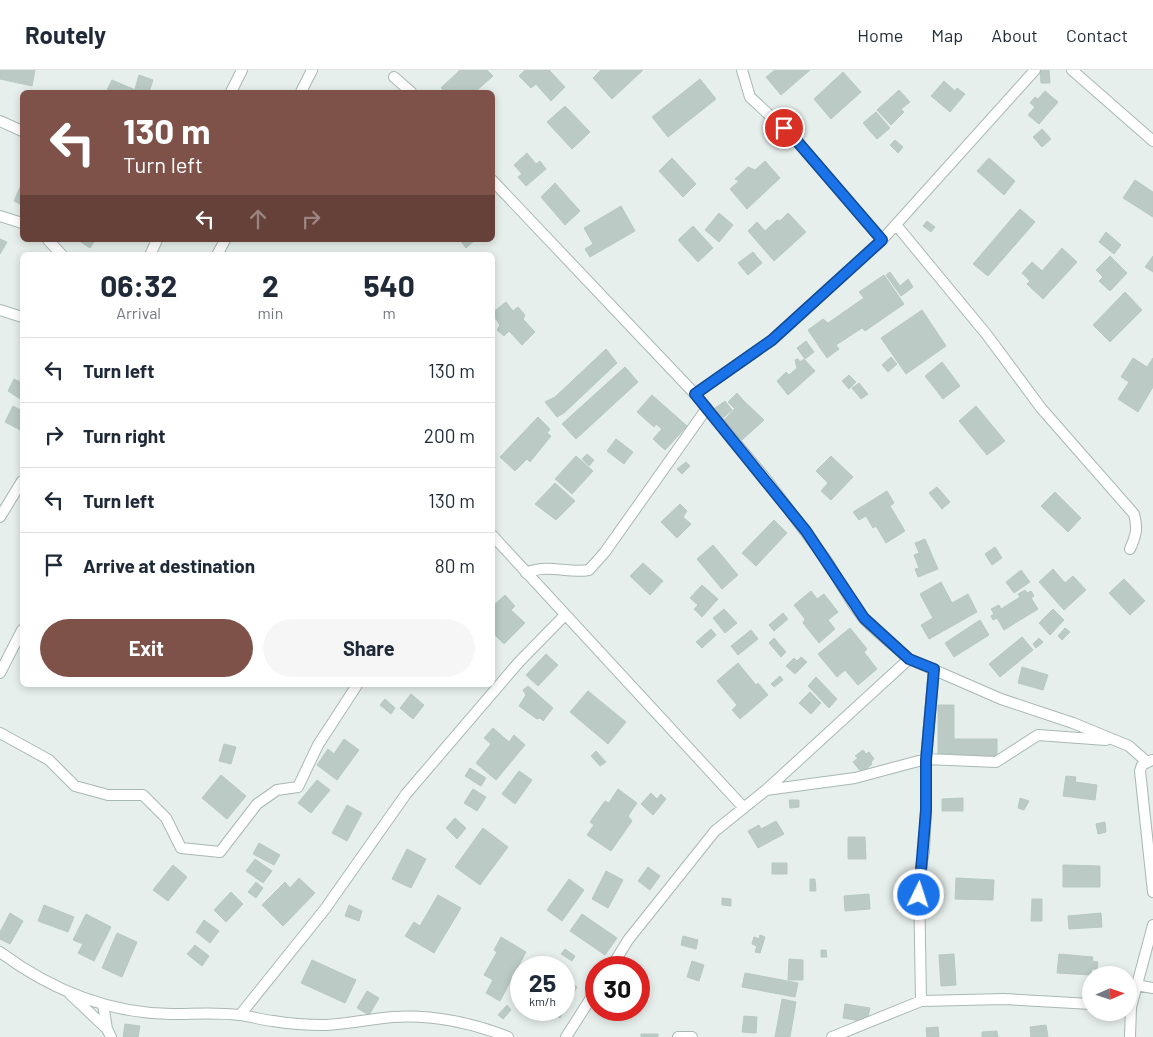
<!DOCTYPE html>
<style>
:root{--surface:#fff;--page:#f6f6f7;--text:#1f2937;--muted:#747a83;--line:#e0e1e3;--accent:#7f5249}
body{margin:0;font-family:Barlow,sans-serif;background:var(--page);color:var(--text);height:100vh;display:flex;flex-direction:column;font-size:19px;white-space:nowrap}
*{box-sizing:border-box;margin:0}
p{font-size:16px;color:var(--muted)}
.icon{flex:none;width:28px;height:28px;fill:none;stroke:currentColor;stroke-width:2;stroke-linecap:round;stroke-linejoin:round}
.map{position:relative;flex:1;overflow:hidden}
.details{position:absolute;left:20px;top:182px;width:475px;height:435px;display:flex;flex-direction:column;background:var(--surface);border-radius:8px;box-shadow:0 2px 8px #0003}
.details>*{flex:none}
.guide{position:absolute;left:20px;top:20px;width:475px;height:152px;border-radius:8px;box-shadow:0 2px 8px #0003;background:#7f5249;color:#fff;overflow:hidden}
.needle{width:32px;rotate:87deg}
.controls{position:absolute;left:1082px;top:896px;display:grid;gap:10px}
.controls a{display:grid;place-items:center;width:55px;height:55px;border-radius:50%;background:var(--surface);box-shadow:0 2px 8px #0003;font-size:25px}
.speed{position:absolute;left:510px;top:886px;display:flex;gap:10px;font-size:25px;font-weight:700;text-align:center}
.speed>*{display:grid;place-content:center;width:65px;height:65px;border-radius:50%;background:var(--surface);box-shadow:0 2px 8px #0003;line-height:1}
.speed small{font-size:12px;font-weight:400}
.speed .limit{border:8px solid #d22;background:#fff;color:#111}
.pin{position:absolute;display:grid;place-items:center;width:42px;height:42px;color:#fff;margin:-21px;border:2px solid #fff;border-radius:50%;box-shadow:0 1px 5px #0007}
.me{position:absolute;width:55px;margin:-28px;rotate:4deg;stroke-linejoin:round;filter:drop-shadow(0 0 4px #0008)}
.turn{display:flex;align-items:center;gap:18px;height:105px;padding:0 20px;font-size:22px}
.turn .icon{width:65px;height:65px;stroke-width:2.5}
.turn b{display:block;font-size:35px;line-height:42px}
.lanes{display:flex;align-items:center;height:48px;padding:0 20px;background:#0003;justify-content:center;gap:25px;direction:ltr}
.lanes .off{opacity:.35}
.eta{display:flex;justify-content:space-evenly;align-items:center;height:85px;text-align:center}
.eta b{font-size:30px;font-weight:700;line-height:35px}
.action{display:flex;gap:10px;margin-top:auto;padding:10px 20px}
.action a{flex:1;height:58px;border-radius:30px;background:var(--accent);color:#fff;font-size:20px;font-weight:700;line-height:58px;text-align:center}
.action a+a{background:var(--page);color:var(--text)}
ul{padding:0;list-style:none}
li{display:flex;align-items:center;gap:15px;height:65px;padding:0 20px;border-top:1px solid var(--line)}
li div{flex:1}
li b{display:block;font-size:19px}
li em{font-style:normal}
header{display:flex;align-items:center;gap:30px;box-sizing:border-box;height:70px;padding:0 25px;background:var(--surface);border-bottom:1px solid var(--line)}
header strong{font-size:24px}
nav{display:flex;gap:28px;margin-inline-start:auto;font-size:18px}
.map>svg:first-child{display:block}
.building{fill:#bbcac4;stroke:#b8c9c2}
.lines{fill:none;stroke-linecap:round;stroke-linejoin:round}
.street-casing{stroke:#a8b8b2;stroke-width:12}
.street{stroke:#fff;stroke-width:10}
.route-casing{stroke:#114b97;stroke-width:12}
.route{stroke:#1a73e8;stroke-width:9}
</style>
<header>
<strong>Routely</strong>
<nav><a>Home</a><a>Map</a><a>About</a><a>Contact</a></nav>
</header>
<div class="map">
<svg width="1153" height="967" viewBox="0 0 1153 967">
<rect width="100%" height="100%" fill="#e6efeb"/>
<path class="building" d="M0,0H35L32,16L0,9Z
M460,0H487L493,6L475,22H445L441,18Z
M525,0H549L565,17L551,31L536,14L531,18L519,6Z
M601,0H643L612,29L593,8Z
M775,0H810L781,25L766,7Z
M1040,0H1049L1050,13H1041Z
M843,2L861,22L831,49L814,29Z
M139,5L153,10L149,22L135,19Z
M700,9L716,29L668,67L652,47Z
M112,10L140,22H106Z
M944,11L955,21L957,18L965,24L950,42L931,26Z
M899,20L910,32L901,39L904,42L891,55L877,40Z
M1045,21L1058,32L1039,54L1028,45L1035,37L1030,33L1035,27L1038,29Z
M565,36L590,62L572,79L547,52Z
M876,42L890,58L877,69L863,53Z
M1042,59L1051,69L1042,77L1033,67Z
M895,70L903,77L898,83L890,75Z
M527,83L536,94L540,91L546,99L526,116L518,107L522,104L514,95Z
M672,88L696,114L683,127L659,101Z
M989,88L1015,111L1004,125L977,101Z
M765,91L780,108L747,139L730,119L739,111L735,109L748,97L755,100Z
M1135,110L1153,122V147L1123,128Z
M22,113V135L14,131Z
M555,113L580,141L565,155L541,127Z
M621,136L635,161L590,187L585,179L593,174L584,158Z
M1020,139L1035,152L988,206L973,194Z
M719,143L733,155L719,172L705,160Z
M788,143L806,162L774,191L748,161L757,152L765,161L777,150L780,151Z
M927,151L935,157L931,162L923,156Z
M693,156L713,178L698,192L678,170Z
M1106,162L1121,175L1114,184L1099,172Z
M0,169L7,172L0,184Z
M78,170H95L90,178Z
M460,170H475L466,178Z
M1062,178L1077,192L1043,229L1027,214L1030,211L1022,203L1032,192L1042,201Z
M753,182L762,193L748,205L738,193Z
M1110,186L1127,203L1110,221L1099,211L1103,207L1096,200Z
M1153,186V202L1145,197Z
M890,202L900,216L908,209L913,217L901,226L886,205Z
M884,205L904,234L865,261L862,258L836,275L839,279L827,288L808,260L823,249L828,253L864,228L859,222Z
M1125,222L1142,240L1110,272L1093,255Z
M506,232L513,241L518,237L525,245L523,249L535,262L522,275L509,261L504,266L497,260L500,255L492,243Z
M922,240L946,276L906,304L881,268Z
M806,271L814,282L805,289L797,278Z
M606,279L617,293L564,343L557,347L545,332L555,327Z
M891,287L897,294L888,302L882,295Z
M1133,288L1147,297L1153,288V317L1138,342L1118,329L1129,312L1121,307Z
M798,289L800,292L804,289L815,301L788,325L777,311L786,302L789,305L797,298L795,290Z
M942,292L960,316L943,329L925,306Z
M625,297L638,312L576,369L562,354Z
M849,305L856,312L849,319L842,311Z
M14,309L22,313V330L8,321Z
M859,313L868,324L861,329L852,318Z
M737,323L743,330L734,338L728,332Z
M652,325L687,356L665,380L653,369L662,359L656,354L654,357L637,342Z
M743,330L764,350L742,370L723,351Z
M725,331L732,340L723,348L715,338Z
M13,336L22,341V361L5,352Z
M976,336L1005,371L987,385L959,351Z
M538,347L550,359L547,363L551,366L530,392L527,389L515,401L500,387Z
M616,369L633,382L624,394L607,381Z
M587,384L594,390L589,396L582,389Z
M576,386L593,401L572,424L555,409Z
M831,386L853,407L831,430L821,421L828,413L816,401Z
M686,392L690,396L682,404L677,399Z
M555,413L575,431L556,450L535,434Z
M937,417L950,432L942,439L929,423Z
M887,421L894,433L890,436L905,461L886,473L876,456L873,458L866,446L859,450L853,442Z
M1055,422L1081,448L1068,462L1041,436Z
M680,434L687,441L683,447L691,454L677,468L661,452Z
M774,450L787,463L756,496L742,483Z
M925,469L938,499L918,507L915,499L919,498L914,485L919,483L915,473Z
M713,475L738,505L722,519L697,489Z
M995,477L1002,488L992,495L985,484Z
M643,493L663,511L650,525L630,506Z
M1053,499L1065,513L1073,506L1086,520L1064,540L1039,512Z
M1021,500L1030,512L1014,523L1006,512Z
M1124,509L1145,531L1130,545L1109,523Z
M941,512L952,533L968,524L977,542L929,569L921,555L933,548L920,524Z
M702,515L718,529L702,547L694,539L698,535L690,528Z
M1025,520L1027,523L1031,521L1034,526L1031,528L1038,539L1004,560L997,548L993,550L991,546L994,544L991,539L999,535L1001,539L1020,527L1018,524Z
M811,521L817,529L824,524L838,542L828,550L835,559L819,573L803,553L805,549L794,535Z
M505,525L515,536L511,540L525,553L504,574L492,562V537Z
M724,539L737,553L725,563L713,548Z
M1053,539L1064,550L1050,565L1039,553Z
M783,543L788,549L774,561L769,555Z
M980,550L989,565L954,587L945,573Z
M850,558L867,579L864,582L877,599L858,615L845,600L837,607L818,584Z
M1065,558L1070,562L1062,570L1058,566Z
M711,559L716,565L702,578L696,572Z
M751,560L758,569L738,585L731,576Z
M1022,567L1033,580L1000,607L989,594Z
M774,568L786,582L781,587L769,573Z
M1039,568L1043,572L1036,578L1033,574Z
M546,584L558,595L538,616L526,605Z
M801,587L807,592L795,604L786,596L794,588L797,591Z
M738,593L756,615L758,613L768,625L740,649L732,640L737,635L717,611Z
M1022,597L1048,605L1043,620L1018,613Z
M780,606L783,610L774,617L771,614Z
M816,607L837,629L829,638L808,616Z
M528,616L553,638L543,651L540,648L537,649L519,636L526,625L523,620Z
M588,621L626,652L608,674L570,642Z
M810,622L821,633L811,644L799,633Z
M411,624L424,635L413,649L400,638Z
M385,629L395,638L391,644L380,635Z
M938,635H954V669H997V686H938Z
M493,658L509,672L514,665L525,675L496,710L476,693L491,674L484,668Z
M344,669L359,680L337,710L317,695L328,679L334,684Z
M224,674L236,677L231,694L219,691Z
M863,680L866,684L869,682L874,689L871,692L872,694L862,703L853,692L858,688L855,686Z
M596,681L606,692L600,696L591,686Z
M470,698L486,708L481,716L465,706Z
M519,701L532,710L515,734L502,724Z
M221,705L246,726L227,749L202,728Z
M1066,706L1076,707L1075,712L1097,715L1095,730L1063,726Z
M317,710L330,720L311,743L298,733Z
M473,719L486,727L477,741L464,733Z
M618,719L637,733L628,746L632,751L611,781L587,765L594,755L590,752L605,731L609,733Z
M651,723L657,729L661,724L666,729L653,745L641,734Z
M963,728V741H942V729Z
M1020,728L1029,731L1024,740L1018,738Z
M789,730H799V737L790,738Z
M347,735L362,743L347,771L332,763Z
M455,748L466,758L457,769L446,758Z
M776,751L784,764L758,778L748,761L759,755L761,759Z
M1105,752L1106,762L1098,764L1096,754Z
M483,758L508,777L480,815L455,797Z
M848,767H865L866,789H848Z
M259,773L280,785L274,795L253,784Z
M407,779L426,789L411,818L392,809Z
M255,789L272,801L263,813L246,801Z
M772,793H787V804H772Z
M173,795L187,807L168,831L153,820Z
M1063,795L1100,796V817H1063Z
M648,797L660,806L650,820L638,811Z
M606,801L623,810L608,838L592,829Z
M299,808L315,823L283,856L262,835L285,812L290,818Z
M956,808L994,810L993,830L955,829Z
M569,809L584,820L562,851L547,840Z
M810,809H815L816,821H810Z
M256,812L263,818L256,828L248,822Z
M231,822L243,834L226,852L214,840Z
M869,824L870,839L845,841L844,826Z
M438,825L461,838L434,883L405,866L414,852L420,856Z
M722,828L731,829V836L722,835Z
M1032,829H1042V851H1031Z
M44,835L74,847L68,862L38,851Z
M349,835L362,841L359,851L345,846Z
M10,843L23,851L10,874L0,869V862Z
M1101,843L1102,857L1069,859L1068,846Z
M86,844L111,857L94,891L78,883L83,874L73,870Z
M582,844L617,868L605,885L570,861Z
M204,850L219,861L210,873L196,862Z
M117,863L137,872L122,907L102,898Z
M760,865L765,867L760,883L755,882L757,876L752,874L754,867L759,869Z
M683,866L698,870L696,879L681,875Z
M501,867L526,882L500,931L486,923L493,910L484,905L497,882L494,880Z
M195,875L209,886L202,896L187,884Z
M565,879L575,886L572,891L561,884Z
M821,880H826L827,887H821Z
M954,884L956,915L941,916L939,885Z
M1059,884L1093,887L1092,891L1098,892L1097,899H1092L1091,905L1057,903Z
M789,889L803,890V910H788Z
M312,890L356,910L345,933L301,913Z
M692,891L704,895L699,911L687,907Z
M745,903L798,913L795,927L742,917Z
M564,909L577,917L560,948L547,940H564Z
M367,921L379,928L369,945L357,938Z
M782,929L796,932L790,967H775Z
M845,934L870,938L867,952L843,948Z
M507,935L511,940L503,949L498,945Z
M744,946L757,947L756,963L742,962Z
M125,954L140,956L138,967H123Z
M1046,955L1048,967H1031L1030,957Z
M938,957L939,967H927L926,958Z
M997,961L998,967H982V962Z
M641,964H658V967H641Z"/>
<g class="lines">
<defs>
<path id="street" d="M742,0L750,27L796,70L882,170
M1072,0L1153,71
M394,7L411,22
M231,22L242,0
M301,22L312,0
M0,51L22,61
M492,110L695,324L766,409L827,491L853,534L864,549L879,563L909,589L1001,629L1073,653L1129,676L1147,692
M0,146L22,153
M897,156L987,265L1041,338L1134,444C1138,458 1136,466 1130,479
M48,170L62,185
M150,185L157,170
M217,185L225,170
M0,240L22,247
M695,324L772,270L882,170L1035,0
M0,447L22,411
M492,465L744,738
M526,503C548,493 567,504 589,500L605,482L707,338
M0,603L22,560
M0,663L49,690L75,716L108,725H143L166,748L181,778L220,782L257,734L277,720L298,717L318,675L357,615
M1152,690L1142,695L1140,701L1153,822
M766,720L855,708L926,689L996,692L1038,665L1106,670
M0,882C50,919 108,943 171,944C194,944 217,942 239,945C251,946 261,950 273,951C290,954 308,955 325,955C348,954 371,949 393,947C431,944 473,953 508,967
M611,898L628,870L715,761L766,720L909,589
M1136,915L1153,918
M70,924L107,959L111,967
M921,931L919,809L924,781L926,741V689L934,599
M103,934L107,959
M240,945L325,839L406,724L519,592L565,545
M566,967L596,920
M678,967H692
M832,967L921,931L1004,929L1091,934
M1130,967L1131,937L1153,855"/>
</defs>
<use href="#street" class="street-casing"/>
<use href="#street" class="street"/>
</g>
<g class="lines">
<defs>
<path id="route" d="M784,58L796,70L882,170L772,270L695,324L806,461L864,548L909,589L934,599L926,690V740L919,825"/>
</defs>
<use href="#route" class="route-casing"/>
<use href="#route" class="route"/>
</g>
</svg>
<div class="controls">
<a><svg class="needle" viewBox="-14 -14 28 28"><path d="M0-13l5 13h-10z" fill="#e53935"/><path d="M0 13l5-13h-10z" fill="#747a83"/></svg></a>
</div>
<div class="speed"><div>25<small>km/h</small></div><div class="limit">30</div></div>
<div class="pin" style="left:784px;top:58px;background:#d93025"><svg class="icon" aria-label="arrive" viewBox="0 0 24 24"><path d="M6 21V4h12l-3 4 3 4H6"/></svg></div>
<svg class="me" style="left:919px;top:825px" viewBox="-20 -20 40 40"><circle r="17" fill="#1a73e8" stroke="#fff" stroke-width="3"/><path d="M0-11L8 9 0 5-8 9z" fill="#fff"/></svg>
<div class="guide">
<div class="turn"><svg class="icon" aria-label="left" viewBox="0 0 24 24"><path d="M17 20v-9H6M10 6l-5 5 5 5"/></svg><div><b>130 m</b>Turn left</div></div>
<div class="lanes"><svg class="icon" aria-label="left" viewBox="0 0 24 24"><path d="M17 20v-9H6M10 6l-5 5 5 5"/></svg><svg class="icon off" aria-label="ahead" viewBox="0 0 24 24"><path d="M12 20V5M6 11l6-6 6 6"/></svg><svg class="icon off" aria-label="right" viewBox="0 0 24 24"><path d="M7 20v-9h11M14 6l5 5-5 5"/></svg></div>
</div>
<section class="details">
<div class="eta">
<div><b>06:32</b><p>Arrival</p></div>
<div><b>2</b><p>min</p></div>
<div><b>540</b><p>m</p></div>
</div>
<ul>
<li><svg class="icon" aria-label="left" viewBox="0 0 24 24"><path d="M17 20v-9H6M10 6l-5 5 5 5"/></svg><div><b>Turn left</b></div><em>130 m</em></li>
<li><svg class="icon" aria-label="right" viewBox="0 0 24 24"><path d="M7 20v-9h11M14 6l5 5-5 5"/></svg><div><b>Turn right</b></div><em>200 m</em></li>
<li><svg class="icon" aria-label="left" viewBox="0 0 24 24"><path d="M17 20v-9H6M10 6l-5 5 5 5"/></svg><div><b>Turn left</b></div><em>130 m</em></li>
<li><svg class="icon" aria-label="arrive" viewBox="0 0 24 24"><path d="M6 21V4h12l-3 4 3 4H6"/></svg><div><b>Arrive at destination</b></div><em>80 m</em></li>
</ul>
<div class="action"><a>Exit</a><a>Share</a></div>
</section>
</div>
